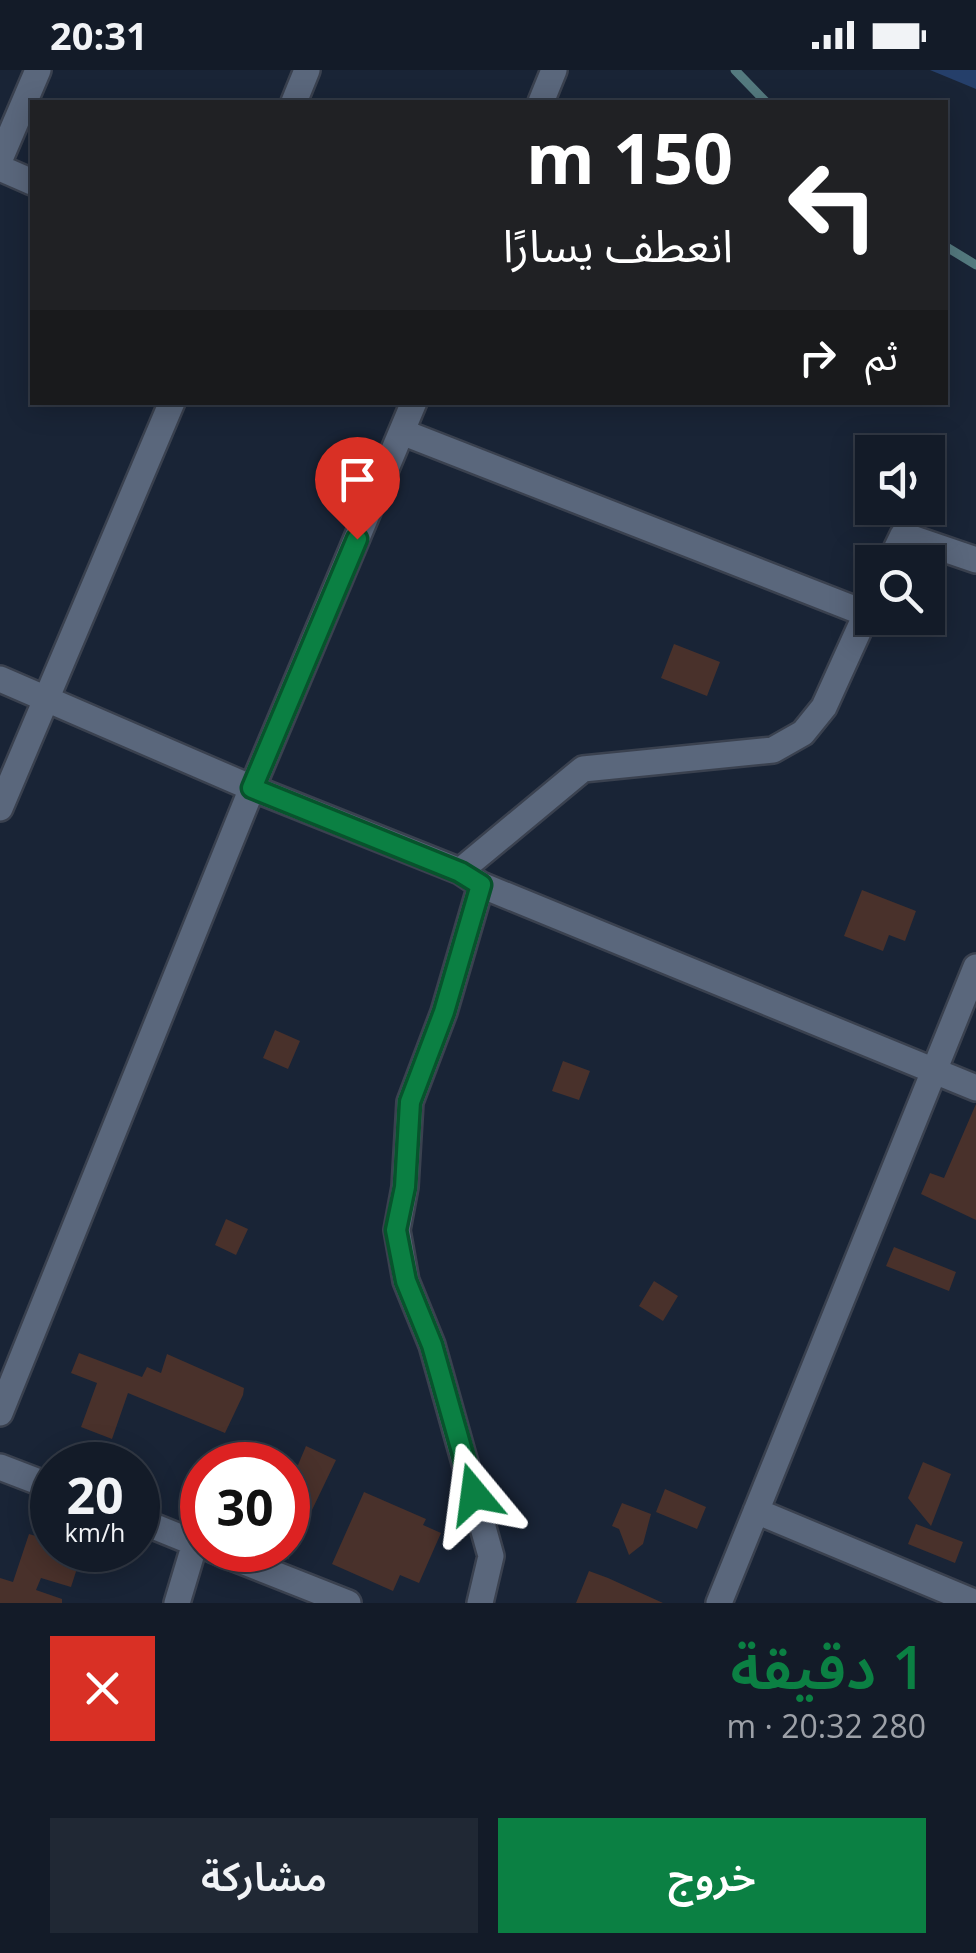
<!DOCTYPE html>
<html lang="ar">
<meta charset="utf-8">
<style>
:root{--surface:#131b28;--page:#202834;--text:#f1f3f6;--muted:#9da1a8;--line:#323945;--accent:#0b8043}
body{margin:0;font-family:"Open Sans","Noto Sans Arabic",sans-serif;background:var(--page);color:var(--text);direction:rtl;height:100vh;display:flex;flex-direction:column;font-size:38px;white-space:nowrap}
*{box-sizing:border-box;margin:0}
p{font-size:32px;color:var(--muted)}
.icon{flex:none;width:55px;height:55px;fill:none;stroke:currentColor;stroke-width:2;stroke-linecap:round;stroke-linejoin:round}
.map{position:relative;height:1533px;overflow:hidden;direction:ltr}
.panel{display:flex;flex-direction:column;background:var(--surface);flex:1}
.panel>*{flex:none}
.top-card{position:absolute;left:30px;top:30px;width:918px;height:305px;border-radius:0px;box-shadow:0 5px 25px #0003,0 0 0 2px var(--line);direction:rtl;background:#202124;color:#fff;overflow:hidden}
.controls{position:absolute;left:855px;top:365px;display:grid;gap:20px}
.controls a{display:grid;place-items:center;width:90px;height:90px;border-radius:0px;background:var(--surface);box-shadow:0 5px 25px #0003,0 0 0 2px var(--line);font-size:50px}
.speed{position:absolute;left:30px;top:1372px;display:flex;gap:20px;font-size:50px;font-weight:700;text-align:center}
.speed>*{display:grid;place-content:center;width:130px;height:130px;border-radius:50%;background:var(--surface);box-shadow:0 5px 25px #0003,0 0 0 2px var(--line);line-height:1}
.speed small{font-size:25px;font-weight:400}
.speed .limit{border:15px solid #d22;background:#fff;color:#111}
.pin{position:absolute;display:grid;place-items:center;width:85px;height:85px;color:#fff;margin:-102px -42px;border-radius:50% 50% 50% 0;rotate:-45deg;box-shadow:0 0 10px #0007}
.pin .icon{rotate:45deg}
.me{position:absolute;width:110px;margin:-55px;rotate:344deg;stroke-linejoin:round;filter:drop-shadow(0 0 8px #0008)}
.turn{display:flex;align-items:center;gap:35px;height:210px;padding:0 50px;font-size:45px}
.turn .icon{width:130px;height:130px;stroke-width:2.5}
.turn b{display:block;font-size:70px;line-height:85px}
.then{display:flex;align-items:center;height:95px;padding:0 50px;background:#0003;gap:20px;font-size:38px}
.round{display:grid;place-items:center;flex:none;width:105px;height:105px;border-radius:0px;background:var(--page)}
.head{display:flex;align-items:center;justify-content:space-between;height:170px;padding:0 50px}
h1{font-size:60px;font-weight:600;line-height:75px;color:var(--accent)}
.action{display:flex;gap:20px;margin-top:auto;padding:20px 50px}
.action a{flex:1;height:115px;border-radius:0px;background:var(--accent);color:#fff;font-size:40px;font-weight:600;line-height:115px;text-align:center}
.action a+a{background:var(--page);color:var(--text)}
.status{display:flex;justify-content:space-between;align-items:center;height:70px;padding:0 50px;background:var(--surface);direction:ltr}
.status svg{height:28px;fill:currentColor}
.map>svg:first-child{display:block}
.green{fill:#253f6a}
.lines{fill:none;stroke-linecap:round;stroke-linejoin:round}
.stream{stroke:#547a7f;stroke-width:9}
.building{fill:#49312b}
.minor-casing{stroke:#3a414f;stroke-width:30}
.minor{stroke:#5a677c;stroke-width:25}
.route-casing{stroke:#07532c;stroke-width:25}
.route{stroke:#0b8043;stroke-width:18}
</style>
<div class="status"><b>20:31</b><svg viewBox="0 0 49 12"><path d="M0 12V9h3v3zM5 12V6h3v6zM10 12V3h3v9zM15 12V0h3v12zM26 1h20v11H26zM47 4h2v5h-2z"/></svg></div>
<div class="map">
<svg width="976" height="1533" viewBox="0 0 976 1533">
<rect width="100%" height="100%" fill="#192436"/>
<path class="green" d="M930,0H976V19Z"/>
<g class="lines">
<path class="stream" d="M735,0L766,32
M945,176L976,195"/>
</g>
<path class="building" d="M674,574L720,592L707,626L661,608Z
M862,820L916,841L905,871L889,865L883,881L844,866Z
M275,960L300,971L288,999L263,988Z
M563,991L590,1001L579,1030L552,1021Z
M976,1034V1150L921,1124L930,1103L944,1108Z
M226,1149L248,1159L236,1185L215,1175Z
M894,1177L956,1202L949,1221L886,1196Z
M654,1211L678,1226L663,1251L639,1236Z
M79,1283L142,1307L147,1297L161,1303L167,1284L244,1318L243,1325L225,1363L128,1323L112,1369L81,1357L97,1313L71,1303Z
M306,1376L336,1390L288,1490V1390L298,1395Z
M923,1392L951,1404L931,1456L908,1428Z
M665,1419L706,1437L697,1459L656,1442Z
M364,1422L426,1449L423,1455L441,1463L419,1513L400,1505L393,1521L332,1494Z
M622,1433L651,1444L643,1474L629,1485L619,1459L612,1456Z
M916,1454L963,1472L955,1493L908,1474Z
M29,1464L52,1471V1480H83L71,1517L41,1508L36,1520L62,1529V1533H0V1508L13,1512Z
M589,1501L608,1508L663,1533H576Z"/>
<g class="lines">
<defs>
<path id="minor" d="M294,32L307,0
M541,32L554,0
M0,89L38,0
M0,98L32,112
M402,362L867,544
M890,492L903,465L976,490
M0,609L252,718L460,801L481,815L976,1018
M0,738L172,332
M460,801L583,699L773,680L803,663L824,637L872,531
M0,1343L252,718L414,332
M0,1397L52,1417
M756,1441L976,1533
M138,1450L202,1476
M214,1480L348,1533
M177,1533L195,1473
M480,1533L491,1486L432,1275L406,1211L397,1160L405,1117L410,1032L444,942L481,815
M719,1533L976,897"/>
</defs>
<use href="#minor" class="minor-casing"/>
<use href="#minor" class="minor"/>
</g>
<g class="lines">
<defs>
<path id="route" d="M357,469L252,718L460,802L481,815L444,942L410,1032L405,1117L396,1160L406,1211L432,1275L474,1424"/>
</defs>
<use href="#route" class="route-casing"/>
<use href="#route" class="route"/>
</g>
</svg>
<div class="controls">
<a><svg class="icon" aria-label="sound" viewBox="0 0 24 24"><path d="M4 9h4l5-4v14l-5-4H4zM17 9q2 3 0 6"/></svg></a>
<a><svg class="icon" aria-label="search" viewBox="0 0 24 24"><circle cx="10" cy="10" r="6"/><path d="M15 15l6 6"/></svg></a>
</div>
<div class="speed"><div>20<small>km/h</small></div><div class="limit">30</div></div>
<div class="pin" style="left:357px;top:469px;background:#d93025"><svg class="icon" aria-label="arrive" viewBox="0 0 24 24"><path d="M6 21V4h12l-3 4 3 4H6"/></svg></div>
<svg class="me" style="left:474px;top:1424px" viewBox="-20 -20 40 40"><path d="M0-17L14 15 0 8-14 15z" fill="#0b8043" stroke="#fff" stroke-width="4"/></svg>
<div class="top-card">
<div class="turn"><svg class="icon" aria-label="left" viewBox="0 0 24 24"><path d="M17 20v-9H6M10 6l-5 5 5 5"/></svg><div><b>150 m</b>انعطف يسارًا</div></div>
<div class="then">ثم<svg class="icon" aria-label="right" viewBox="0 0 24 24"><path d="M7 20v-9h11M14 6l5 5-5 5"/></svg></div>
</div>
</div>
<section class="panel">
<div class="head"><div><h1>1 دقيقة</h1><p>280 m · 20:32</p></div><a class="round" style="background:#d93025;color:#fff"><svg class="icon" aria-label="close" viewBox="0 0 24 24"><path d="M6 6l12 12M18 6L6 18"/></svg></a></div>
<div class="action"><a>خروج</a><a>مشاركة</a></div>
</section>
